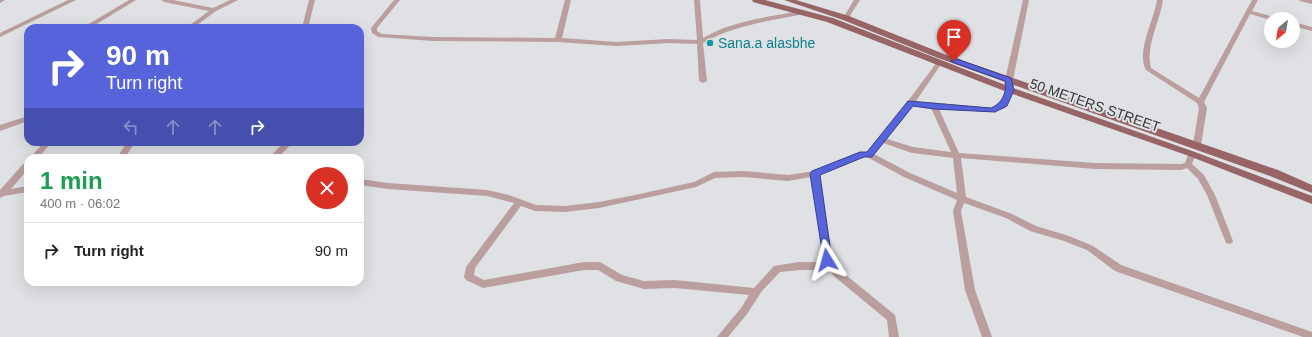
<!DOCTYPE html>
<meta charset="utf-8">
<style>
:root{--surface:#fff;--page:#f6f6f6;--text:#222;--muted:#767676;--line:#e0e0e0}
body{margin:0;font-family:Helvetica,sans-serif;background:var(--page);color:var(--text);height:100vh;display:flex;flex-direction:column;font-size:15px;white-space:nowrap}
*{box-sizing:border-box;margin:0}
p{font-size:13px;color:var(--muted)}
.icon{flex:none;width:22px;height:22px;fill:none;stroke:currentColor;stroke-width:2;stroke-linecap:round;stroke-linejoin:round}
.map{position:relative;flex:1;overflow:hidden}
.side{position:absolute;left:24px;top:154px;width:340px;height:132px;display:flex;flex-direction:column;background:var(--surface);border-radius:12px;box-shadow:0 4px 16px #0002}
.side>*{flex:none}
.hud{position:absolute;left:24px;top:24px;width:340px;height:122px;border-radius:12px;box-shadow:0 4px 16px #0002;background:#5663da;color:#fff;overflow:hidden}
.needle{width:26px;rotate:210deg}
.tools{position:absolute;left:1264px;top:12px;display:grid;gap:8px}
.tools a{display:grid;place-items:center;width:36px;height:36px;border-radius:50%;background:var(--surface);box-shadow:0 4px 16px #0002;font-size:20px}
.pin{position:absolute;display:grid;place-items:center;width:34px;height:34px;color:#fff;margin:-41px -17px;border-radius:50% 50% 50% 0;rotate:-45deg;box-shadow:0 0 4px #0007}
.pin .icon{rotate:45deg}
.me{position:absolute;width:44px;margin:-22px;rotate:352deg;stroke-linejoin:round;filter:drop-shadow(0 0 3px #0008)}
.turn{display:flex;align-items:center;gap:14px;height:84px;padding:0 16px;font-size:18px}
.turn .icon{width:52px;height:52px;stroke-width:2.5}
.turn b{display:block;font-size:28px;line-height:34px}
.lanes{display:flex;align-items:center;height:38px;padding:0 16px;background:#0003;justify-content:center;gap:20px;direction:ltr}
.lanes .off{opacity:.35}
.round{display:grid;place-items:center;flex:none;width:42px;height:42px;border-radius:21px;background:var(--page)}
.overview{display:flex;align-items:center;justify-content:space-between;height:68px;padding:0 16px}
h1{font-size:24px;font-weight:600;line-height:30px;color:#1e9e55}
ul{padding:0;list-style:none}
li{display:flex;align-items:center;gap:12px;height:56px;padding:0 16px;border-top:1px solid var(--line)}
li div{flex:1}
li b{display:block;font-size:15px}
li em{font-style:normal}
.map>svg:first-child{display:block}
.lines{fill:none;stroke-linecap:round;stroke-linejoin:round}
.street{fill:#bb9e9e;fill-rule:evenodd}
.primary{fill:#986567;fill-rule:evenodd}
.route{fill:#5663da;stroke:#38408e}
.culture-dot{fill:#0f9aa8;stroke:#dfe1e4;stroke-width:1.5}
.labels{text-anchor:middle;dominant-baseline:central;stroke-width:4;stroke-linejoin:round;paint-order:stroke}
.culture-label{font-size:14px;fill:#0d838f;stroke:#dfe1e4;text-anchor:start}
.street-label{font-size:14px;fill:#383839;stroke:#dfe1e4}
</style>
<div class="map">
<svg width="1312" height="337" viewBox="0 0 1312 337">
<rect width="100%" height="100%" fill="#dfe1e4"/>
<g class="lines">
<path class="street" d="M0,0H5L0,3Z
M68,0H76L0,37V33Z
M129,0H136L90,28H82Z
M161,0H173L213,8L230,0H238L216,11L193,28H186L209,11L164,2Z
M309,0H315L308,28H302Z
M394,0H400L377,28V31L382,34L433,37L555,38L565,0H571L562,38L616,42L669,39L697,40L694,0H700L703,38C733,20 771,17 804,10L807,12L804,14C770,21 734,25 703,43L707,81L703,83L699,81L697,44L669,43L616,46L558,42L433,41L378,37L372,33L371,28Z
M854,0H860L848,19H844L843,18Z
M1023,0H1029L1013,80L1014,90L1005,108L992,112L939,109L959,153L1095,163L1181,164L1185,163L1189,152H1195L1196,154L1192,164L1204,175L1215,195L1233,241L1232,243L1229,244L1226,243L1207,195L1198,179L1187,168L1181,170L1095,169L961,158L966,197L1012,214L1036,226L1069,236L1093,246L1121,265L1312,332V337H1303L1115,271L1087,250L1064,241L1030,231L1006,218L964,203L961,211L975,290L992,337H982L965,290L953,211L957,200L904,177L867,157H864L819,175L831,259L841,271L895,315L899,337H889L887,320L835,277L829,270H799L780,272L762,291L747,314L728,337H717L741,308L749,295L675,288L644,289L616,281L598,270H584L483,288L466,280L464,277L466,267L514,203L487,196L388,189L360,185V179L388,183L487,190L509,195L536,205L565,206L599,202L635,195L694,182L714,172L743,171L788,175L814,171L860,152H867L900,112L937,62H941L942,63L916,101L991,108L999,104L1006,90L1005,80ZM913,106L931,108L951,152L913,147L887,139ZM883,143L912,153L953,158L957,193L910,173L874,154ZM743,177L788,181L811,177L824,262H799L774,266L754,288L675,280L644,281L622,275L600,262H584L484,280L474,275L475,268L521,206L535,211L565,212L599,208L696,187L715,178Z
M1157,0H1163C1160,22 1145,46 1151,68L1199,98L1252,0H1258L1252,11L1278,18L1279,19L1271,20L1250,14L1204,102L1207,108L1201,145L1197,148L1193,145L1199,108L1197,103L1146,70C1136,52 1154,20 1157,0Z
M1299,0H1312V4L1300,1Z
M1293,22L1312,27V31L1293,26Z
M28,116V121L0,131V125Z
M44,142H52L38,158H30Z
M127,142H135L125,158H117Z
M284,142H293L278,158H269Z
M28,161V169L11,189L28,186V192L4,196L0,198V190L25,162Z"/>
<path class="primary" d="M752,0H765L833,18L1013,88L1195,152L1312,196V204L1189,156L1007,92L827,22L753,2Z
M784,0H796L849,16L944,54L1278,170L1312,185V193L1270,176L938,58L843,20Z"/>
</g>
<path class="route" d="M954,58L1011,78L1014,90L1007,106L995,112L934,109L913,106L872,157H864L820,175L832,260L831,263H824L810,174L812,171L860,152H867L908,101L991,108C1002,103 1007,94 1005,81L952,62L951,61Z"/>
<circle class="culture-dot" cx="710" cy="43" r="4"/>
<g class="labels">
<g class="culture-label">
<text x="718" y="43">Sana.a alasbhe</text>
</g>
<g class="street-label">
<text transform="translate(1095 105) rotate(19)">50 METERS STREET</text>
</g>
</g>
</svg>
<div class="tools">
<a><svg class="needle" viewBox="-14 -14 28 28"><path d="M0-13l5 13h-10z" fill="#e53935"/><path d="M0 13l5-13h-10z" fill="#767676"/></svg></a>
</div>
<div class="pin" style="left:954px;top:61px;background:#d93025"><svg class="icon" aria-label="arrive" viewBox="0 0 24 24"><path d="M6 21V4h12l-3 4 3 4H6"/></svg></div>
<svg class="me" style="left:827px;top:260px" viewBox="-20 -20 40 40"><path d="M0-17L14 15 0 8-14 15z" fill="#5663da" stroke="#fff" stroke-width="4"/></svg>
<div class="hud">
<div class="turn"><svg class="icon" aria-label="right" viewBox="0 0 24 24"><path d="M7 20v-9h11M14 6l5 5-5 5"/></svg><div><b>90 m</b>Turn right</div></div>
<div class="lanes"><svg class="icon off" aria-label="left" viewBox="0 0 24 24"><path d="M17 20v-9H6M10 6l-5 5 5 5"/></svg><svg class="icon off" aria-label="ahead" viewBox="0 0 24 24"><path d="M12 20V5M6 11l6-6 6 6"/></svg><svg class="icon off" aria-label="ahead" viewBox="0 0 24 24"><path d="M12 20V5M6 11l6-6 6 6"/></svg><svg class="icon" aria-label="right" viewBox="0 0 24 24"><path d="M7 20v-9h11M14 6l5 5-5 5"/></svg></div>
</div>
<section class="side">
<div class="overview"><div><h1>1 min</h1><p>400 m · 06:02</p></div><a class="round" style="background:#d93025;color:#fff"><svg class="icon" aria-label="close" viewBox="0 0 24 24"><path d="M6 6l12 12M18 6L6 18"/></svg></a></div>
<ul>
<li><svg class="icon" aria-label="right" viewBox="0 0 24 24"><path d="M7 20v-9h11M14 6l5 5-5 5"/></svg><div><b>Turn right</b></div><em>90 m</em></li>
</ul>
</section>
</div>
